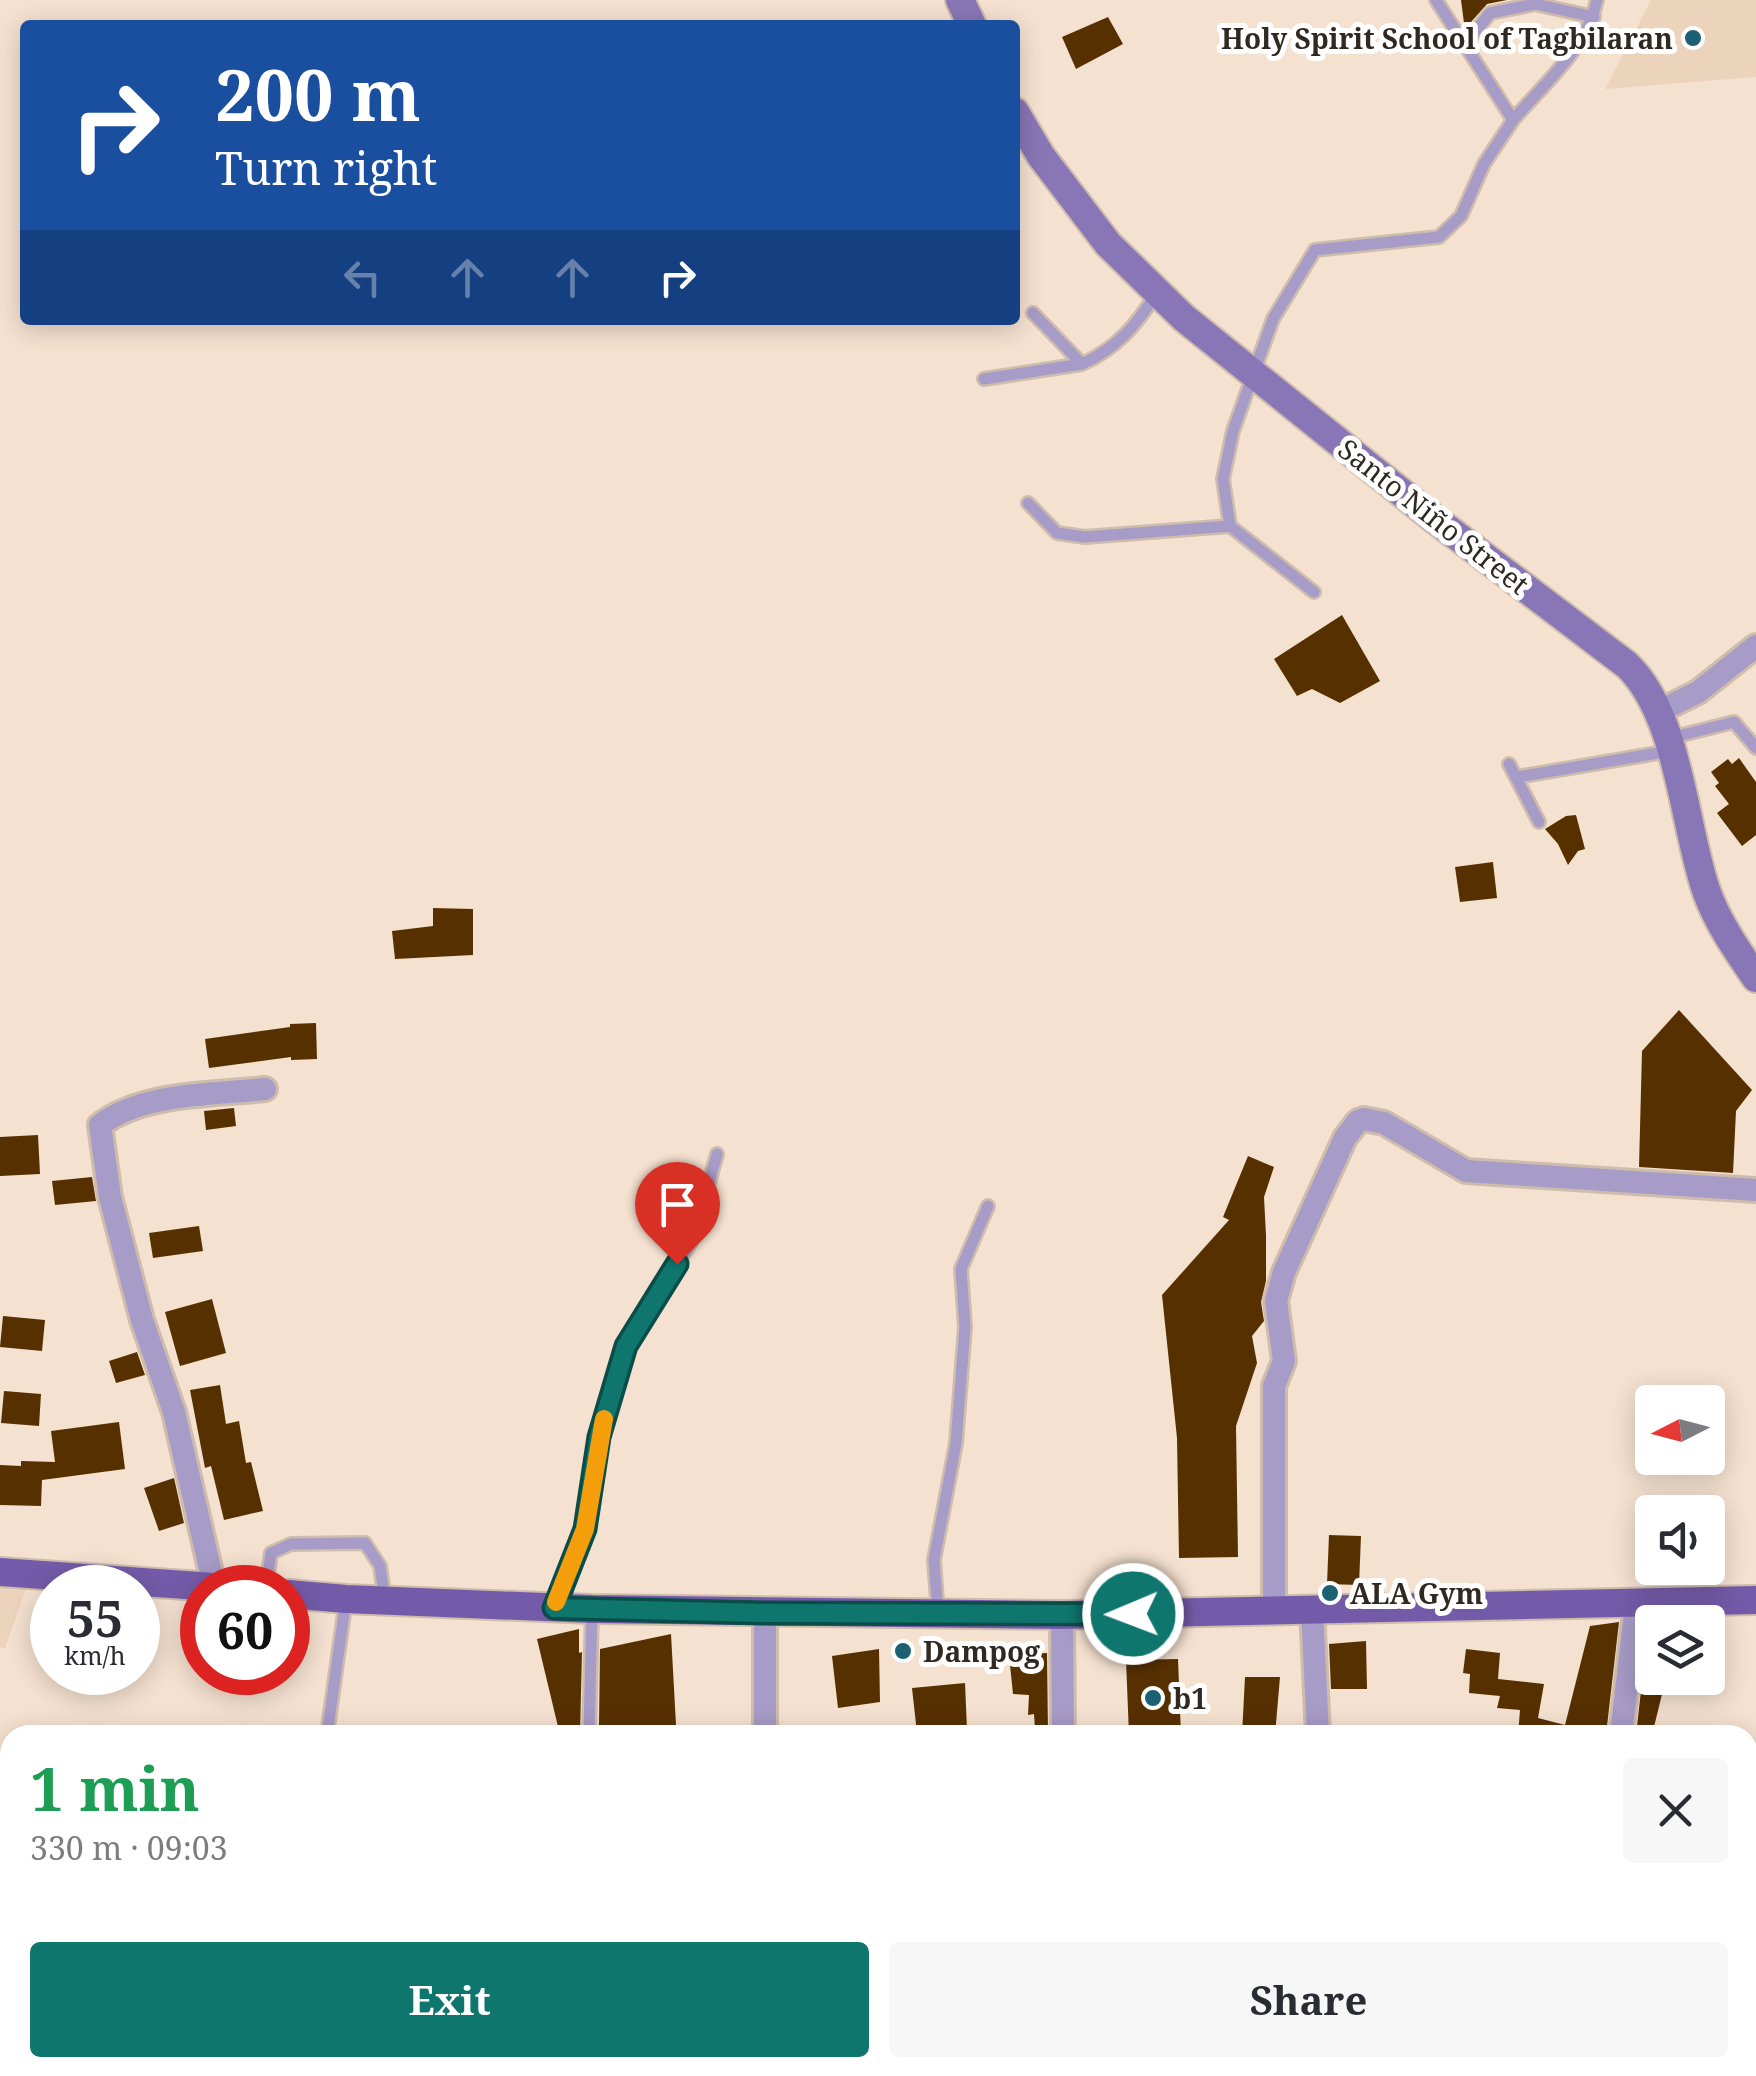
<!DOCTYPE html>
<meta charset="utf-8">
<style>
:root{--surface:#fff;--page:#f7f7f7;--text:#2b2b33;--muted:#7c7c81;--accent:#0f766e}
body{margin:0;font-family:"Noto Serif",serif;background:var(--page);color:var(--text);height:100vh;display:flex;flex-direction:column;font-size:38px;white-space:nowrap}
*{box-sizing:border-box;margin:0}
p{font-size:32px;color:var(--muted)}
.icon{flex:none;width:55px;height:55px;fill:none;stroke:currentColor;stroke-width:2;stroke-linecap:round;stroke-linejoin:round}
.map{position:relative;flex:1;overflow:hidden}
.drawer{position:absolute;left:0px;top:1725px;width:1758px;height:352px;display:flex;flex-direction:column;background:var(--surface);border-radius:30px 30px 0 0;box-shadow:0 5px 25px #0003}
.drawer>*{flex:none}
.banner{position:absolute;left:20px;top:20px;width:1000px;height:305px;border-radius:10px;box-shadow:0 5px 25px #0003;background:#1a4fa0;color:#fff;overflow:hidden}
.needle{width:65px;rotate:264deg}
.controls{position:absolute;left:1635px;top:1385px;display:grid;gap:20px}
.controls a{display:grid;place-items:center;width:90px;height:90px;border-radius:10px;background:var(--surface);box-shadow:0 5px 25px #0003;font-size:50px}
.speed{position:absolute;left:30px;top:1565px;display:flex;gap:20px;font-size:50px;font-weight:700;text-align:center}
.speed>*{display:grid;place-content:center;width:130px;height:130px;border-radius:50%;background:var(--surface);box-shadow:0 5px 25px #0003;line-height:1}
.speed small{font-size:25px;font-weight:400}
.speed .limit{border:15px solid #d22;background:#fff;color:#111}
.pin{position:absolute;display:grid;place-items:center;width:85px;height:85px;color:#fff;margin:-102px -42px;border-radius:50% 50% 50% 0;rotate:-45deg;box-shadow:0 0 10px #0007}
.pin .icon{rotate:45deg}
.me{position:absolute;width:110px;margin:-55px;rotate:269deg;stroke-linejoin:round;filter:drop-shadow(0 0 8px #0008)}
.turn{display:flex;align-items:center;gap:35px;height:210px;padding:0 30px;font-size:45px}
.turn .icon{width:130px;height:130px;stroke-width:2.5}
.turn b{display:block;font-size:70px;line-height:85px}
.lanes{display:flex;align-items:center;height:95px;padding:0 30px;background:#0003;justify-content:center;gap:50px;direction:ltr}
.lanes .off{opacity:.35}
.round{display:grid;place-items:center;flex:none;width:105px;height:105px;border-radius:10px;background:var(--page)}
.headline{display:flex;align-items:center;justify-content:space-between;height:170px;padding:0 30px}
h1{font-size:60px;font-weight:700;line-height:75px;color:#1e9e55}
.button{display:flex;gap:20px;margin-top:auto;padding:20px 30px}
.button a{flex:1;height:115px;border-radius:10px;background:var(--accent);color:#fff;font-size:40px;font-weight:700;line-height:115px;text-align:center}
.button a+a{background:var(--page);color:var(--text)}
.map>svg:first-child{display:block}
.built{fill:#ecd3bc}
.building{fill:#573000}
.lines{fill:none;stroke-linecap:round;stroke-linejoin:round}
.service-casing{stroke:#cebcad;stroke-width:16}
.minor-casing{stroke:#cebcad;stroke-width:28}
.secondary-casing{stroke:#cebcad;stroke-width:32}
.primary-casing{stroke:#cebcad;stroke-width:32}
.service{stroke:#a79bc7;stroke-width:11}
.minor{stroke:#a79bc7;stroke-width:22}
.secondary{stroke:#8976b6;stroke-width:28}
.primary{stroke:#745ba9;stroke-width:28}
.route-casing{stroke:#0a4d48;stroke-width:25}
.route{stroke:#0f766e;stroke-width:18}
.slow{stroke:#f59e0b;stroke-width:18}
.poi-dot{fill:#1c6073;stroke:#fff;stroke-width:4}
.labels{text-anchor:middle;dominant-baseline:central;stroke-width:10;stroke-linejoin:round;paint-order:stroke}
.poi-label{font-size:28px;font-weight:bold;fill:#302922;stroke:#fff;text-anchor:start}
.street-label{font-size:28px;fill:#302922;stroke:#fff}
</style>
<div class="map">
<svg width="1756" height="2076" viewBox="0 0 1756 2076">
<rect width="100%" height="100%" fill="#f5e1d0"/>
<path class="built" d="M1651,0H1756V77L1605,89Z
M0,1578L29,1580L5,1648L0,1647Z"/>
<path class="building" d="M1461,0H1507L1487,4L1471,22L1464,23Z
M1108,17L1123,44L1076,69L1062,37Z
M1342,615L1380,681L1340,703L1312,689L1297,696L1274,659Z
M1739,758L1756,782V835L1742,846L1717,813L1729,804L1715,786L1719,783L1711,772L1728,759L1732,764Z
M1576,815L1585,849L1578,851L1568,865L1558,844L1545,829L1566,816Z
M1493,862L1497,898L1460,902L1455,867Z
M433,908L473,909V955L395,959L392,931L433,926Z
M1679,1010L1752,1090L1736,1111L1733,1173L1639,1167L1642,1051Z
M316,1023L317,1059L291,1060V1057L209,1068L205,1039L290,1027V1024Z
M234,1108L236,1126L206,1130L204,1111Z
M38,1135L40,1174L0,1176V1137Z
M1248,1156L1274,1167L1264,1197L1266,1236V1281L1261,1302L1264,1321L1252,1336L1257,1363L1236,1426L1238,1557L1179,1558L1177,1438L1162,1295L1229,1220L1223,1217Z
M92,1177L96,1201L55,1205L52,1181Z
M199,1226L203,1251L153,1258L149,1233Z
M212,1299L226,1353L180,1366L165,1312Z
M3,1316L45,1320L42,1351L0,1347Z
M137,1352L145,1375L116,1383L109,1361Z
M220,1385L226,1424L239,1421L246,1463L251,1462L263,1511L224,1520L211,1466L205,1468L190,1390Z
M4,1391L41,1394L39,1426L1,1423Z
M119,1422L125,1469L42,1480L41,1506L0,1505V1465L21,1466V1461L55,1462L51,1431Z
M174,1478L184,1523L159,1531L144,1488Z
M1329,1535L1361,1536L1359,1585L1327,1584Z
M1649,1620L1652,1621V1678H1666L1652,1735H1636Z
M1619,1622L1606,1735H1518L1520,1710L1497,1708L1500,1696L1469,1693L1470,1674L1463,1673L1466,1649L1500,1653L1498,1679L1544,1684L1538,1718L1565,1725L1590,1626Z
M579,1629V1653L582,1652L580,1735H560L537,1639Z
M671,1634L676,1725H599L600,1649Z
M1366,1641L1367,1689H1331L1329,1644Z
M879,1649L880,1702L838,1708L832,1656Z
M1047,1653L1048,1732L1035,1730L1034,1714L1028,1715L1029,1695L1013,1694L1009,1655Z
M1178,1659L1181,1735H1129L1126,1660Z
M1245,1677H1280L1275,1735H1242Z
M965,1683L967,1730L917,1733L912,1688Z"/>
<g class="lines">
<defs>
<path id="service" d="M1464,46L1490,13L1535,4L1594,17
M1513,120C1544,84 1587,48 1597,0
M1033,313L1082,364C1117,348 1137,325 1157,292
M984,379L1082,364
M1028,503L1057,533L1085,537L1230,526
M1314,592L1230,526L1223,479L1233,431L1273,319L1315,250L1439,237L1461,216L1484,164L1513,120L1436,0
M1670,738L1734,722L1756,748
M1509,764L1539,822
M1517,777L1670,751
M266,1588L271,1553L291,1544L365,1543L380,1566L385,1601
M554,1607L585,1529L599,1437L626,1346L694,1237L717,1154
M938,1614L934,1560L956,1443L965,1327L961,1269L988,1206
M327,1735L346,1599
M589,1735L592,1609
M0,1888L10,1873
M0,1973L10,1981
M204,2068L220,2076
M259,2076L261,2068"/>
<path id="minor" d="M1658,712L1698,692L1756,646
M214,1586L174,1412L142,1320L110,1197L100,1125C144,1092 212,1095 265,1089
M1312,1609L1318,1735
M1274,1611V1386L1284,1361L1276,1301L1284,1272L1345,1138L1358,1121L1364,1119L1384,1123L1466,1171L1756,1190
M1062,1615L1063,1735
M765,1735V1613
M1621,1735L1636,1604
M1429,2068L1435,2076"/>
<path id="secondary" d="M960,0L972,25
M1015,112L1041,156L1108,244L1184,318L1432,517L1627,665C1679,715 1683,822 1706,890C1716,920 1738,952 1756,978"/>
<path id="primary" d="M0,1572L228,1588
M288,1594L346,1599L592,1609L1062,1615L1756,1600"/>
</defs>
<use href="#service" class="service-casing"/>
<use href="#minor" class="minor-casing"/>
<use href="#secondary" class="secondary-casing"/>
<use href="#primary" class="primary-casing"/>
<use href="#service" class="service"/>
<use href="#minor" class="minor"/>
<use href="#secondary" class="secondary"/>
<use href="#primary" class="primary"/>
</g>
<g class="lines">
<defs>
<path id="route" d="M677,1264L626,1346L599,1437L585,1529L554,1608L765,1613L1133,1614"/>
</defs>
<use href="#route" class="route-casing"/>
<use href="#route" class="route"/>
<path class="slow" d="M556,1602L585,1529L604,1419"/>
</g>
<g class="poi-dot">
<circle cx="1693" cy="38" r="10"/>
<circle cx="1330" cy="1593" r="10"/>
<circle cx="903" cy="1651" r="10"/>
<circle cx="1153" cy="1698" r="10"/>
</g>
<g class="labels">
<g class="poi-label">
<text x="1673" y="38" text-anchor="end">Holy Spirit School of Tagbilaran</text>
<text x="1350" y="1593">ALA Gym</text>
<text x="923" y="1651">Dampog</text>
<text x="1173" y="1698">b1</text>
</g>
<g class="street-label">
<text transform="translate(1434 516) rotate(38)">Santo Niño Street</text>
</g>
</g>
</svg>
<div class="controls">
<a><svg class="needle" viewBox="-14 -14 28 28"><path d="M0-13l5 13h-10z" fill="#e53935"/><path d="M0 13l5-13h-10z" fill="#7c7c81"/></svg></a>
<a><svg class="icon" aria-label="sound" viewBox="0 0 24 24"><path d="M4 9h4l5-4v14l-5-4H4zM17 9q2 3 0 6"/></svg></a>
<a><svg class="icon" aria-label="layers" viewBox="0 0 24 24"><path d="M12 4l9 5-9 5-9-5zM3 14l9 5 9-5"/></svg></a>
</div>
<div class="speed"><div>55<small>km/h</small></div><div class="limit">60</div></div>
<div class="pin" style="left:677px;top:1264px;background:#d93025"><svg class="icon" aria-label="arrive" viewBox="0 0 24 24"><path d="M6 21V4h12l-3 4 3 4H6"/></svg></div>
<svg class="me" style="left:1133px;top:1614px" viewBox="-20 -20 40 40"><circle r="17" fill="#0f766e" stroke="#fff" stroke-width="3"/><path d="M0-11L8 9 0 5-8 9z" fill="#fff"/></svg>
<div class="banner">
<div class="turn"><svg class="icon" aria-label="right" viewBox="0 0 24 24"><path d="M7 20v-9h11M14 6l5 5-5 5"/></svg><div><b>200 m</b>Turn right</div></div>
<div class="lanes"><svg class="icon off" aria-label="left" viewBox="0 0 24 24"><path d="M17 20v-9H6M10 6l-5 5 5 5"/></svg><svg class="icon off" aria-label="ahead" viewBox="0 0 24 24"><path d="M12 20V5M6 11l6-6 6 6"/></svg><svg class="icon off" aria-label="ahead" viewBox="0 0 24 24"><path d="M12 20V5M6 11l6-6 6 6"/></svg><svg class="icon" aria-label="right" viewBox="0 0 24 24"><path d="M7 20v-9h11M14 6l5 5-5 5"/></svg></div>
</div>
<section class="drawer">
<div class="headline"><div><h1>1 min</h1><p>330 m · 09:03</p></div><a class="round"><svg class="icon" aria-label="close" viewBox="0 0 24 24"><path d="M6 6l12 12M18 6L6 18"/></svg></a></div>
<div class="button"><a>Exit</a><a>Share</a></div>
</section>
</div>
